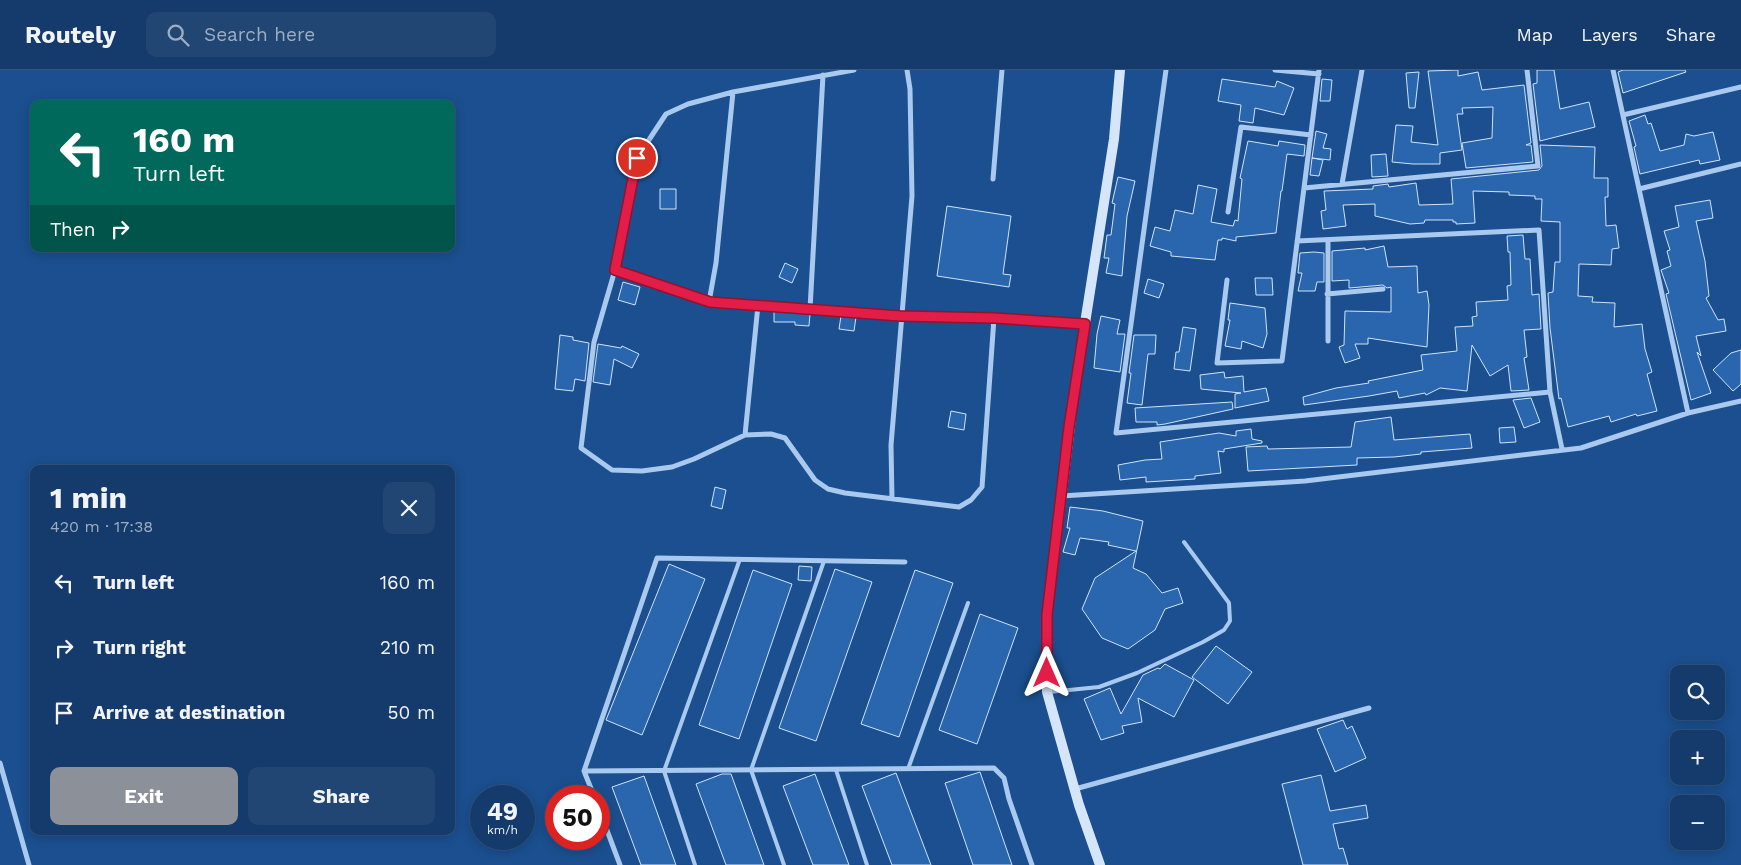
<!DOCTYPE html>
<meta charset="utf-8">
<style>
:root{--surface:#143b6b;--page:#214673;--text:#f1f3f6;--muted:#9dadc1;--line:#33557e;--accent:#8c9099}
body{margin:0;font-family:"Work Sans",sans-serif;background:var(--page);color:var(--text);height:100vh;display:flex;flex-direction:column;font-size:19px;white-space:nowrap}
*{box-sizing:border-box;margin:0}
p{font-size:16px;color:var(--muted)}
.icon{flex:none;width:28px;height:28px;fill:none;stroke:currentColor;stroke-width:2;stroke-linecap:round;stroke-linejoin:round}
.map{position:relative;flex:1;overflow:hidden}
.drawer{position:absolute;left:30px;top:395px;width:425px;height:370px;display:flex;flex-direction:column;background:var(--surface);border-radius:10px;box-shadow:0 2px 12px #0003,0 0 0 1px var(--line)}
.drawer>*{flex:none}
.banner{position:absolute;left:30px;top:30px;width:425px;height:152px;border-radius:10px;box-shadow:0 2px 12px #0003,0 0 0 1px var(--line);background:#00695c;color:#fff;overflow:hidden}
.fabs{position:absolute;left:1670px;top:595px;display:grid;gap:10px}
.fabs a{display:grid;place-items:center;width:55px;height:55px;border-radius:10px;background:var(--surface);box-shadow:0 2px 12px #0003,0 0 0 1px var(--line);font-size:25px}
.speed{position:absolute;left:470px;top:715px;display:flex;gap:10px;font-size:25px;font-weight:700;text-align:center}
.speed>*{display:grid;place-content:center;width:65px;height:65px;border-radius:50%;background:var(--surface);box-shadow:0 2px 12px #0003,0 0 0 1px var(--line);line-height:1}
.speed small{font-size:12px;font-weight:400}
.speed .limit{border:8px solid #d22;background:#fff;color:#111}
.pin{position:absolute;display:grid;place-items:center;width:42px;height:42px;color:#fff;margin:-21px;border:2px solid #fff;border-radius:50%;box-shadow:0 1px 5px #0007}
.me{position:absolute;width:55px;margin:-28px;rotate:0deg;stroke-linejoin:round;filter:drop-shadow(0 0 4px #0008)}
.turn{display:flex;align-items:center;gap:18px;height:105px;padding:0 20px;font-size:22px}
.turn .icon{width:65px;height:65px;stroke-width:2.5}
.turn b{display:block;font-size:35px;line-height:42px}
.then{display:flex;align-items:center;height:48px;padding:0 20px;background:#0003;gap:10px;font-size:19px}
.round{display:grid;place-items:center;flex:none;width:52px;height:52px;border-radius:10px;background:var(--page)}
.summary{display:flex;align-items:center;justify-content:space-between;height:85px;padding:0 20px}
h1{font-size:30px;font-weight:700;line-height:38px}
.primary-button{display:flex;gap:10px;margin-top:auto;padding:10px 20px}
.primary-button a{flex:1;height:58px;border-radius:10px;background:var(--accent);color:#fff;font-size:20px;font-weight:700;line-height:58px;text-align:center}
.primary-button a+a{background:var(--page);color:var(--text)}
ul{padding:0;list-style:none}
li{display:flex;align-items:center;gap:15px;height:65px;padding:0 20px}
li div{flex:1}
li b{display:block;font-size:19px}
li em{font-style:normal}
header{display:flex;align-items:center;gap:30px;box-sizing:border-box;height:70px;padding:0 25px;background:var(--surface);border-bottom:1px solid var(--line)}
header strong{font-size:24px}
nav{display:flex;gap:28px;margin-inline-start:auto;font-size:18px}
.search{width:350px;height:45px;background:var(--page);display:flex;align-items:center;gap:12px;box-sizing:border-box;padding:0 18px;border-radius:10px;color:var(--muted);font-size:19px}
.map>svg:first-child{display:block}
.building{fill:#2a66ad;stroke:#cfe3fa}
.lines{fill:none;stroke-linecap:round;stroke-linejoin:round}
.service{stroke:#a9c9ee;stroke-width:4}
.minor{stroke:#a9c9ee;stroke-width:5}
.secondary{stroke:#d6e6fa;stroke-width:10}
.route-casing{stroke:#92132f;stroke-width:12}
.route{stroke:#e11d48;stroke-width:9}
</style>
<header>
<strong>Routely</strong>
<div class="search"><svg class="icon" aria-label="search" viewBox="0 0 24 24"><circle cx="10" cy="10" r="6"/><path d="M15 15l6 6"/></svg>Search here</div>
<nav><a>Map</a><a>Layers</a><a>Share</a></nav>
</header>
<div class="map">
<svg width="1741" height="795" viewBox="0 0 1741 795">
<rect width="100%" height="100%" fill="#1b4f8f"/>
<path class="building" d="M1458,0V6L1478,2L1482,20L1524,15L1531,73L1526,75H1531L1533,92L1466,98L1462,73L1492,68L1493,37L1462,38L1463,44H1457L1462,80L1440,83V94H1413L1392,92L1396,55L1413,56L1411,72L1438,75L1428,1Z
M1537,0H1554L1560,39L1589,32L1595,57L1540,71L1533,14L1537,13Z
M1623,0H1685L1686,2L1623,23L1618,2Z
M1419,2L1415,38H1409L1406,3Z
M1222,9L1275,17L1277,11L1294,18L1284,45L1255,38L1253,53L1239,51L1241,35L1218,31Z
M1322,9L1332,10L1330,31H1320Z
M1645,45L1648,54L1651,53L1660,81L1684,75L1686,64L1694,66L1713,62L1720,90L1700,94L1699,90L1640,104L1634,77L1636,76L1629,51Z
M1316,61L1327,64L1323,78L1331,79L1330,90L1312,88Z
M1248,71L1278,76L1279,71L1305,75L1304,86L1287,84L1282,121H1281L1276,163L1236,167V171L1222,168V170H1218L1215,190L1171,186V182L1150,176L1155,157L1170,161L1175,140L1193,144L1198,115L1217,119L1211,152L1233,156L1235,150L1238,151L1242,109L1240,108Z
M1540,75L1595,77L1594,108H1608V127H1605L1606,156L1616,155L1619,178L1612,179L1611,195L1579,194L1578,226L1593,227L1592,232L1615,233L1614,257L1642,254L1645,279L1652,302L1647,304L1657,341L1637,346L1636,344L1611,352L1609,346L1568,357L1561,328L1559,329L1550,258L1548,223L1553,222L1555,192H1560V152L1541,151L1542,129H1535V126L1509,125V122L1473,121L1475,153L1456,154V152H1453V150H1425L1424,153L1410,154L1375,146V134L1343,135L1346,156L1323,159L1321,141L1326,140L1324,121L1373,119V116L1388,114L1389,117L1416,113L1419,135L1453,134L1451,109L1539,100L1542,96Z
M1386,84L1388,106L1372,107L1371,85Z
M1312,88L1323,90L1319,106L1310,105Z
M1118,107L1135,111L1127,146L1122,206L1106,203L1109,188H1104L1107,165H1111L1115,134L1112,133Z
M660,119H676V139H660Z
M1710,130L1713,148L1696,151L1705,191L1709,226L1706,228L1718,250L1724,249L1726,261L1696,266L1701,286L1697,282L1711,323L1691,330L1666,224L1669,223L1661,200L1671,196L1667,181L1670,180L1664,161L1679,157L1675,136Z
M947,136L1011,146L1003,204L1011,205L1009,217L937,206Z
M1523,165L1525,189H1530L1532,225L1539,224L1541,259L1524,260L1527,287L1524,288L1529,320L1511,321L1508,295L1490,306L1472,275L1467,321L1440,318L1426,325L1425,323L1399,328L1397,321L1369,326L1304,335L1303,327L1336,318L1369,313L1368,311L1423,300L1421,285L1457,281L1455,257L1473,256L1472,247L1477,246L1476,232L1508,230L1507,216L1511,215L1510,182H1508L1507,166Z
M1384,176L1388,197L1417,196L1418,223L1427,221L1429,235L1427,277L1368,268V274H1355L1360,288L1345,293L1339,277L1344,275L1345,241L1391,242V217L1387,218L1383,215L1349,218V210L1332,211V181L1365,178V180Z
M1314,182L1324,183V212H1317L1315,221H1298L1302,203H1298L1300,183Z
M785,193L798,199L792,213L779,207Z
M1255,208H1272L1273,225H1256Z
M1148,209L1164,214L1159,228L1144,223Z
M623,212L640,217L635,235L618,230Z
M1230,233L1265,238L1267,264L1263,278L1242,271L1241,279L1225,276L1230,250H1228Z
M774,241L810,244L809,256L795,255V252H774Z
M841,246L856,247L854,261L839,259Z
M1101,246L1120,250L1117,264H1125L1120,302L1094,298L1097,264Z
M1183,257L1196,259L1190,301L1174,299L1176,282H1179Z
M560,265L573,267V270L589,273L585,311L575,309L573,321L555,319Z
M1134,265H1156L1155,284H1148L1142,335L1127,333L1131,303H1129Z
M598,274L621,278L622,276L639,284L632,298L614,289L610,315L593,312Z
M1741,280V314L1733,321L1713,300L1731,283Z
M1224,302L1225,308L1243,306L1244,322L1266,318L1269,331L1235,338V324L1241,323L1201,319L1200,305Z
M1531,328L1540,352L1524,358L1513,330Z
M1232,332L1233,339L1165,354L1157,355V352H1136L1135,338Z
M951,341L966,344L964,360L948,357Z
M1391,347L1394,370L1470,364L1472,378L1421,382V384L1394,387L1357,388V395L1248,401L1246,377L1267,376L1268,379L1351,377L1355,352Z
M1514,357L1516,372L1500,373L1499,358Z
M1251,359L1252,369L1262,371V373L1224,379V382L1218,381L1221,403L1195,406V409L1146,412V407L1120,410L1118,395L1145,390L1162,389L1160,372L1219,363L1236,366V361Z
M715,417L726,420L722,439L711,436Z
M1070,437L1103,441L1143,451L1133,498L1146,504L1162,523L1178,518L1183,533L1165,539L1155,560L1128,579L1102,568L1082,539L1095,508L1136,481L1108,475L1109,472L1080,468L1075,485L1063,482L1070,458H1067Z
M669,494L705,509L642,665L606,650Z
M799,496L812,497L811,511L798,510Z
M835,499L872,512L816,671L779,658Z
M753,500L792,514L739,669L699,655Z
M915,500L953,513L899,667L861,654Z
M980,544L1018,558L977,674L939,660Z
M1216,576L1252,602L1228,634L1192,607Z
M1165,594L1194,610L1174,647L1138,628L1142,652L1122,656L1124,663L1101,670L1084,629L1110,618L1121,644L1143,605L1158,598L1160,599Z
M1343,650L1347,659L1352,656L1366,688L1335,702L1317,659Z
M980,702L1012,795H973L945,713Z
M896,703L931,795H892L862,716Z
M722,704H731L764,795H726L696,714Z
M815,704L849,795H813L783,716Z
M1321,705L1330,741L1366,735L1368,748L1333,754L1339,779L1343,778L1348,795H1303L1282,714Z
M644,706L676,795H641L612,717Z"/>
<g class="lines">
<path class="service" d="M1049,622L1099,617L1137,603L1203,572L1224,560L1230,551L1229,533L1184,472
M908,699L968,533
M836,700L867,795
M695,795L664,701L740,489
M784,795L751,700L824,491"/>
<path class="minor" d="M854,0L733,22L688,34L666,44L637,88L615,200L594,272L581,378L612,400L642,401L672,397L694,389L745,365L771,364L785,368L815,410L828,419L845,423L959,437L971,430L982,417L994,248
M1166,0L1116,363L1550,322
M1275,0L1319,4
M1613,0L1688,343
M1623,45L1741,17
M993,109L1002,0
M1342,114L1362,0
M1304,118L1538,96L1527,0
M1639,119L1741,94
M1228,142L1241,57L1311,65
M1297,171L1539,160L1550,322L1562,379
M615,200L709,232L900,246L994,248L1085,254
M1227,210L1217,293L1282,291L1319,0
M1327,224L1383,219
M709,232L716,193L733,22
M810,239L823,5
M1328,271V170
M745,365L758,235
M1061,426L1305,411L1581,378L1688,343L1741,331
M892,429L891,375L912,126L910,19L907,0
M0,693L29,795
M584,701L657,488L905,492
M1075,719L1369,638
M594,726L584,701L994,698L1004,708L1009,729L1032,795
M599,739L620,795"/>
<path class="secondary" d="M1100,795L1079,735L1047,622V545L1074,323L1114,69L1120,0"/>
</g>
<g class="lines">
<defs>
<path id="route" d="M637,88L615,200L710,232L900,246L994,248L1085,254L1069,357L1047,545V603"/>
</defs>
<use href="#route" class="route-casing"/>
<use href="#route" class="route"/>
</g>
</svg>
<div class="fabs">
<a><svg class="icon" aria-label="search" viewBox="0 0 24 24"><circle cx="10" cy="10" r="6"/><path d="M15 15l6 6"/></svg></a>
<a>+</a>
<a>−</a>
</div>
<div class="speed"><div>49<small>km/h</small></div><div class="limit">50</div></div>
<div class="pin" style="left:637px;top:88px;background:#d93025"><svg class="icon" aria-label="arrive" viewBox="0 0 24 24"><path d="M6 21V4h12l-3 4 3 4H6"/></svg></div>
<svg class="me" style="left:1047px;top:603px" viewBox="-20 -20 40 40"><path d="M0-17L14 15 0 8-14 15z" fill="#e11d48" stroke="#fff" stroke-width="4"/></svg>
<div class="banner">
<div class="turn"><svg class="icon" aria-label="left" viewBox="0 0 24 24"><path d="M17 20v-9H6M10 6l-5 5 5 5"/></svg><div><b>160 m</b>Turn left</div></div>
<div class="then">Then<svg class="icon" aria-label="right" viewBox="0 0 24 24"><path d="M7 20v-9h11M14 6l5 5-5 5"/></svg></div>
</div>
<section class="drawer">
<div class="summary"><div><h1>1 min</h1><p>420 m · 17:38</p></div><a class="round"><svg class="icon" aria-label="close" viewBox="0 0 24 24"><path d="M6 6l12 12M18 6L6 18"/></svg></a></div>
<ul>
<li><svg class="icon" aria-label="left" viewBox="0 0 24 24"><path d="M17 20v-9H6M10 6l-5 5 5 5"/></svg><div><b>Turn left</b></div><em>160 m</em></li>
<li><svg class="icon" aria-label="right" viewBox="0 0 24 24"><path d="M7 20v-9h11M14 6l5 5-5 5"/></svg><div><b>Turn right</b></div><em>210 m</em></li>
<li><svg class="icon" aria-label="arrive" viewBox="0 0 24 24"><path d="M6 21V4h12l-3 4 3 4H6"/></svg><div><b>Arrive at destination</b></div><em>50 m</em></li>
</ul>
<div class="primary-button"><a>Exit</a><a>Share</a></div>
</section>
</div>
